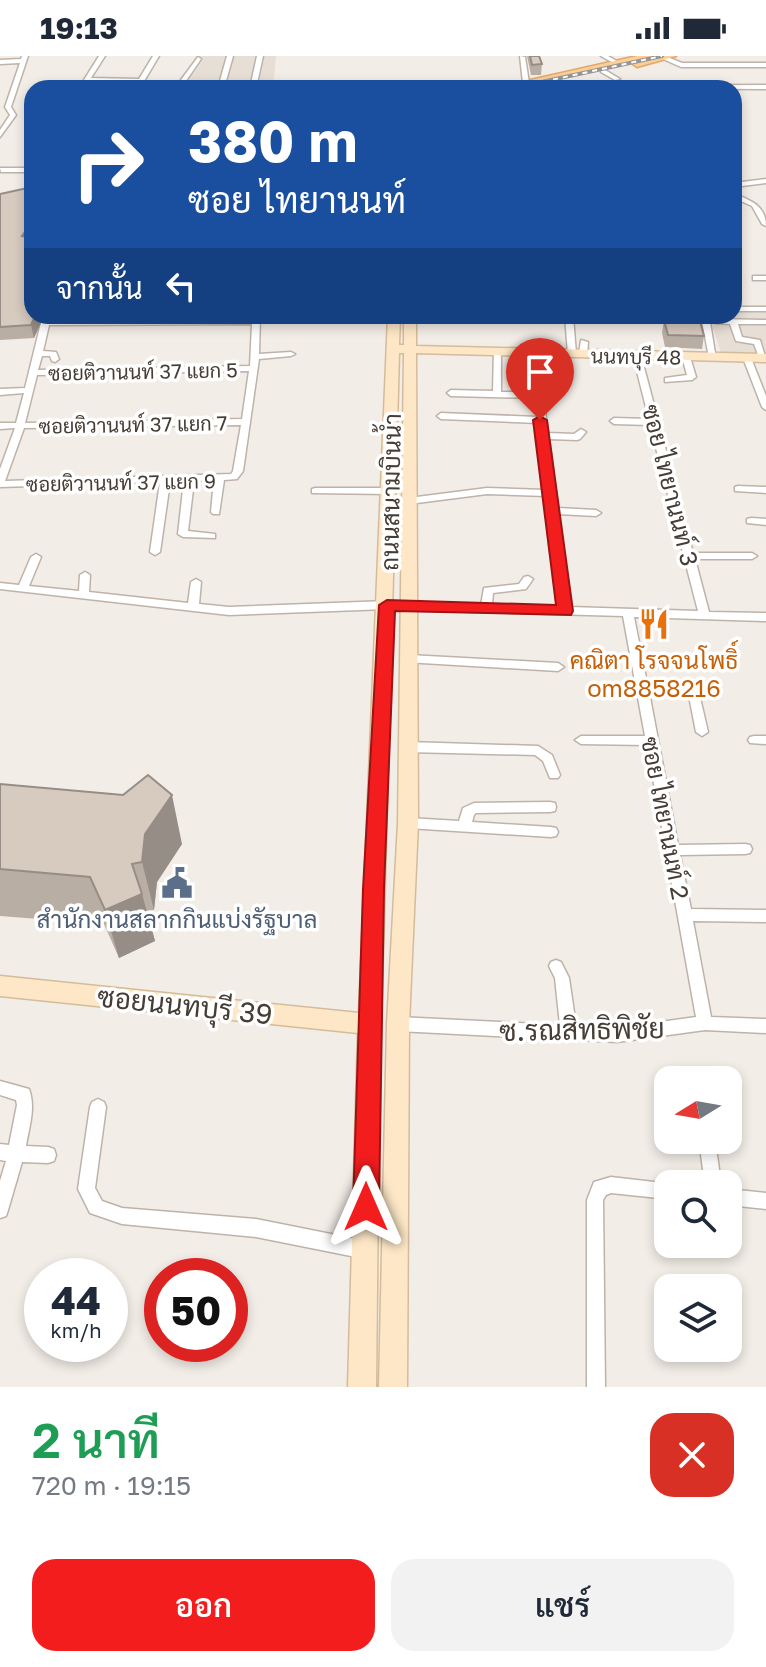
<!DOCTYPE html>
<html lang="th">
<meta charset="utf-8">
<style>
:root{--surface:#fff;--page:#f2f2f3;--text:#1f2937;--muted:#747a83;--accent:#f31d1e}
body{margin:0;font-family:"Golos Text",Sarabun,sans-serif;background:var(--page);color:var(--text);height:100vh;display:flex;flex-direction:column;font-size:30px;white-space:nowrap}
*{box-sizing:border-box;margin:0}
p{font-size:26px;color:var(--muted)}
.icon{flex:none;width:44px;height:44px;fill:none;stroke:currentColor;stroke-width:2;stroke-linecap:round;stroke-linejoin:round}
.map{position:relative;height:1331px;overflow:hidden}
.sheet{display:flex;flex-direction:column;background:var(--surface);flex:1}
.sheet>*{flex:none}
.hud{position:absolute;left:24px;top:24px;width:718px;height:244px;border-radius:24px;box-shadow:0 4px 12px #0003;background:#1a4fa0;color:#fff;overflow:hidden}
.needle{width:52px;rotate:259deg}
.fabs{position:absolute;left:654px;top:1010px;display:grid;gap:16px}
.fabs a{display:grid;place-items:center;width:88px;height:88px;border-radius:16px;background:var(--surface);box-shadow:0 4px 12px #0003;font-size:40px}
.speed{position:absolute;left:24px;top:1202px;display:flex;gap:16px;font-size:40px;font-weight:700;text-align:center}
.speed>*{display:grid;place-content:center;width:104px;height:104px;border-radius:50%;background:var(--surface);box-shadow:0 4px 12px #0003;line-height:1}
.speed small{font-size:20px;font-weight:400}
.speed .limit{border:12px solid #d22;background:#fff;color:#111}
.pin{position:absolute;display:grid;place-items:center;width:68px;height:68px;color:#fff;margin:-82px -34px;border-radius:50% 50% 50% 0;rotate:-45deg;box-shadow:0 0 8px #0007}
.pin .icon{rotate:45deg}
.me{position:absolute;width:88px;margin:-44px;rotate:0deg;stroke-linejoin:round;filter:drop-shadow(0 0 6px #0008)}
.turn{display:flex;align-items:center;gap:28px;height:168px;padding:0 32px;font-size:36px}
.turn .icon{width:104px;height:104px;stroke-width:2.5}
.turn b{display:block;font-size:56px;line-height:68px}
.then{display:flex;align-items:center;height:76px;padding:0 32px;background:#0003;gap:16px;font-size:30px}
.round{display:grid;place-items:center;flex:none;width:84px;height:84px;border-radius:24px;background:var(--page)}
.overview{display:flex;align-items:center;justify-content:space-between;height:136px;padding:0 32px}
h1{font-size:48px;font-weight:600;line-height:60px;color:#1e9e55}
.cta{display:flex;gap:16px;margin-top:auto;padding:16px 32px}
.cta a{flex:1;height:92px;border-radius:24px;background:var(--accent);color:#fff;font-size:32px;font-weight:600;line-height:92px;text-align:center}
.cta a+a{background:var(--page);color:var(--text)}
.status{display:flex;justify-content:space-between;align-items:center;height:56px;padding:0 40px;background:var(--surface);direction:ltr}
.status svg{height:22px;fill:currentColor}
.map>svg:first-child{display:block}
.residential{fill:#e7ded5}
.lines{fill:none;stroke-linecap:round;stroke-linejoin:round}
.street-casing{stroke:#beb3a9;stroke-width:3}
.secondary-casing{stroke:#d4bc9a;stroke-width:3}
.primary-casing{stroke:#e0a967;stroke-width:3}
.street{fill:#fff;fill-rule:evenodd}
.secondary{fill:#fde7c7;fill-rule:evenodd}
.primary{fill:#fbcf97;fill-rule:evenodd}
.rail-casing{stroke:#969696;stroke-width:4}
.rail{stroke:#fff;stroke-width:2;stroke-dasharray:5;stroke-linecap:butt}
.wall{fill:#b9aea4}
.shaded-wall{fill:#968d86}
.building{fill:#d7cabf;stroke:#968d86;stroke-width:2}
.route{fill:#f31d1e;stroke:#9e1314;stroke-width:2}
.labels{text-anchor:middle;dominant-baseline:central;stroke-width:7;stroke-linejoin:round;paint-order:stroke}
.far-street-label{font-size:20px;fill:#453d36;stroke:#fff}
.street-label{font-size:24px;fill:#453d36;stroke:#fff}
.food-label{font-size:24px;fill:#c56008;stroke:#fff}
.service-label{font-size:24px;fill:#4e5e75;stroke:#fff}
.near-street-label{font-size:28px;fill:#453d36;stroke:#fff}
</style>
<div class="status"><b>19:13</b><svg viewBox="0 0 49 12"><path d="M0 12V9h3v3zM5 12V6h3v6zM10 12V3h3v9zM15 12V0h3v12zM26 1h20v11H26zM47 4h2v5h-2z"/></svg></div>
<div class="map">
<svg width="766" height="1331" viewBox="0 0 766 1331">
<rect width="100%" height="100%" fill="#f3ede7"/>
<path class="residential" d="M197,0H276L273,32H174Z
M734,255H766V298L721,297L709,260H734Z"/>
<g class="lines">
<defs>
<path id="street" d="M22,0H28L11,51L16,59L0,81V74L10,59L5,51L20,7L0,8V4L21,3Z
M99,0H105L91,22L139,23L153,0H159L140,32H134L137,27L89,26L85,32H79Z
M227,0H233L224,32H218Z
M257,0H263L256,32H250Z
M520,0L525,1L529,27L526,29L523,27Z
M601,0H608L620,7L615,8Z
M665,0L682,7H766V11H681L663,3Z
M198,1L201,3L181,32H175Z
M601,14H605L620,23L615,24L601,16Z
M766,29V33L571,32L574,30Z
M0,112H32V116H1Z
M766,123V127L734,131V127Z
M734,138C751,144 766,150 766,170L762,168L752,150L734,142Z
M753,220H766V224H753Z
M734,251H766V255H734Z
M252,260H260L259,298L291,296L295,298L291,300L259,303L243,415L237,423L224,424L219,458H213L211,456L214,424L194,425L188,475L215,478V482L183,481L178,478L184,425L170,426L160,496L155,499L150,496L160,426L0,431V413L15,372L0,373V367H16L24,337L0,339V333L25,332L41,267L44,261H50L51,265L252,264ZM252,268L250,310L38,314L42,300H50L52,305L55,306L59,303L56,296L43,295L49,269ZM249,315L242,363L25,367L37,319ZM241,369L233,415L231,418L5,425L24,372Z
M565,260H573L576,298L572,300L568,298Z
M701,260H709L716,303L709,301Z
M715,263L766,264V268H738L742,281L760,284L766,304H760L754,288L736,285L730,268L715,267Z
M581,284L588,286L587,298L583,300L579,298Z
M494,294L501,296V336H534L530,297L537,295L548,377L574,378L581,373L586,376L580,383L577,384L549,383L558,452L596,454L601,457L596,460L558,458L570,551L698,555L650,369L614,368L610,365L614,362L649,363L633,300L634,298L641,300L658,364L660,366L659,368L693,497H752L757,500L752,503H695L709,556L766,557V565L634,561L647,627L698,633L708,676L702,680L696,676L689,640L649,636L678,789L745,788L750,789L752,793L750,797L745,798L680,799L691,853L766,854V866L693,865L711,961L766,963V977L705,974L617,986L398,975L393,973L390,968L393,963L398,961L560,969L555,922L549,910L551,906L556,904L561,906L569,922L576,970L617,972L696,961L647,689L581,688L575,684L581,680H645L623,560L408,554L403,550L408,546L481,549L484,532L519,528L524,521L528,520L533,523L526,533L493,537L492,549L559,551L546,440L487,438L409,448L404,445L409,442L487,432L546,434L540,382L537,380L539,378L538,367L441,363L437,360L441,357L537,361L535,342L451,340L447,337L451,334L493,335Z
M683,299L690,301L696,321L692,324L665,326V322L687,319L682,301Z
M747,299L751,302L766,340V354L762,351L743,302Z
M738,430L766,431V437L735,435V431Z
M315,432H390L395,435L390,438L312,437V433Z
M751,462L766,463V469L747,467V463Z
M36,498L41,501L29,530L79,535L80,519L85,516L90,519L89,536L188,547L191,526L196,523L201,526L199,548L229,551L387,545L392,549L387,553L229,559L0,533V527L19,529L31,501Z
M409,599L558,607L564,611L558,615L405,606L403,603L405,600Z
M754,680H766V688L750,687L748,684L750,681Z
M408,686L538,690L552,699L560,719L558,722H550L543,705L535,699L408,696L404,694L402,691L404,688Z
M550,746L555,747L556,751L555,755L550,756L476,757L474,759L472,766L551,771L556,772L558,776L556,780L551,781L408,772L403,771L401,767L403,763L408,762L459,765L463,752L474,747Z
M0,1025L29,1033C36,1052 29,1071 26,1090L48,1091L54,1093L56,1099L54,1105L48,1107L22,1106L8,1154L6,1160L0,1162V1125L6,1105L0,1104V1088L9,1089L17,1049L16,1044L0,1039Z
M98,1043L104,1046L106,1051L95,1132L102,1145L122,1152L256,1163L366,1185L372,1188L375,1194L372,1200L366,1203L256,1181L122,1168L90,1157L78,1133L90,1051L92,1046Z
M699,1084H715L721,1128H705Z
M611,1121L671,1128H668V1143L611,1137L606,1139L603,1144L605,1331H587V1144L594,1126Z
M728,1133L766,1137V1153L728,1149Z"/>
<path id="secondary" d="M388,260H400L399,289H404V260H416V290L766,298V306L416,297L418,767L409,968L407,1331H379L387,968L398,767L404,297H399L379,1043L376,1331H348L358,977L0,940V920L359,957Z"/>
<path id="primary" d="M637,0H676L637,11L633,8L641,4L513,32H495Z"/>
</defs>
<use href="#street" class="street-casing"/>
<use href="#secondary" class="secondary-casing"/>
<use href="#primary" class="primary-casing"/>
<use href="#street" class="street"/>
<use href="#secondary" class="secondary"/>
<use href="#primary" class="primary"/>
<defs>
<path id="rail" d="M514,32L662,0"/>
</defs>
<use href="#rail" class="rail-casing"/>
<use href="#rail" class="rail"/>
</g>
<path class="wall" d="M527,0H539L542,8L541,19H531Z
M0,138L32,260H44L34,282L0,284Z
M664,264L704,280L702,293L665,291L662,277Z
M0,728L182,788L157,826L154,854L147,855L155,885L119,902L104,868L0,860Z"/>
<path class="shaded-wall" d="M32,166V182L22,180Z
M35,260H44L34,282L31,269Z
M172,739L182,788L157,826L154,854L142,806L145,778Z
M142,838L155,885L119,902L105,854Z"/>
<path class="building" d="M530,0H539L542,8L532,9Z
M32,131V166L22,180L32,182V260H35L31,269L0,271V138Z
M664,264L700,265L704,280L668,279Z
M148,719L172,739L145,778L142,806L132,808L142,838L105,854L90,821L0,813V728L123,739Z"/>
<path class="route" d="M540,360L547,364L573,555L571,559L395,555L384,833L379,1151L375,1160L366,1163L357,1160L353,1151L363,833L379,549L387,544L556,549L533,364Z"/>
<defs>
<symbol id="restaurant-bare" viewBox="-9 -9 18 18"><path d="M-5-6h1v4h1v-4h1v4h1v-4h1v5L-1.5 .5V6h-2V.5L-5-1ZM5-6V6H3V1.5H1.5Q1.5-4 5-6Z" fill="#e8710a" stroke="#fff" stroke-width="2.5" paint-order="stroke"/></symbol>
<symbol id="civic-bare" viewBox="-9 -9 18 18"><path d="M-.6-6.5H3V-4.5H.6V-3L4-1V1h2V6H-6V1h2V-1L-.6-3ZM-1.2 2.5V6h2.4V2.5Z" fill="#5c6f8a" stroke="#fff" stroke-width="2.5" paint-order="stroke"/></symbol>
</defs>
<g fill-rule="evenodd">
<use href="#restaurant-bare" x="632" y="546" width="44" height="44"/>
<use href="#civic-bare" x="155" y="805" width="44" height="44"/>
</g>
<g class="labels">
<g class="far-street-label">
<text transform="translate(636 300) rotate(1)">นนทบุรี 48</text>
<text transform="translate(143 315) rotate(-1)">ซอยติวานนท์ 37 แยก 5</text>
<text transform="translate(133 368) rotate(-1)">ซอยติวานนท์ 37 แยก 7</text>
<text transform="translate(121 426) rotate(-1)">ซอยติวานนท์ 37 แยก 9</text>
</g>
<g class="street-label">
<text transform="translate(671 429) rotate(76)">ซอย ไทยานนท์ 3</text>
<text transform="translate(390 436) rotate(-89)">ถนนสนามบินน้ำ</text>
<text transform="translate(666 762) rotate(79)">ซอย ไทยานนท์ 2</text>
</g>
<g class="food-label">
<text x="654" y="603">คณิตา โรจจนโพธิ์<tspan x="654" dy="28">om8858216</tspan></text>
</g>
<g class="service-label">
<text x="177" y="862">สำนักงานสลากกินแบ่งรัฐบาล</text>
</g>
<g class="near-street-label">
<text transform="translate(185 949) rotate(6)">ซอยนนทบุรี 39</text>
<text transform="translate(582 973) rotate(-1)">ซ.รณสิทธิพิชัย</text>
</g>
</g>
</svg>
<div class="fabs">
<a><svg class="needle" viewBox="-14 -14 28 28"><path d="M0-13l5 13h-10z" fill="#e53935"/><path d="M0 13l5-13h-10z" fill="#747a83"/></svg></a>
<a><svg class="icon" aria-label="search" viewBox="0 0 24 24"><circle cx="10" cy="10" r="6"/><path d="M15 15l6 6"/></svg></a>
<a><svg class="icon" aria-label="layers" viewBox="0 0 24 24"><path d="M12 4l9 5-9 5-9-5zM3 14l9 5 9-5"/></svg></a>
</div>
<div class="speed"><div>44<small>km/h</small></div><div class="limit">50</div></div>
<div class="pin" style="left:540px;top:364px;background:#d93025"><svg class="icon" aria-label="arrive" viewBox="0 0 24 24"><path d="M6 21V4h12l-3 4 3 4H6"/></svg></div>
<svg class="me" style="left:366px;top:1151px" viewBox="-20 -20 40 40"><path d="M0-17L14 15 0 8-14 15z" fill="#f31d1e" stroke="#fff" stroke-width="4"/></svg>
<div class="hud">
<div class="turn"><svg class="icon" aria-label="right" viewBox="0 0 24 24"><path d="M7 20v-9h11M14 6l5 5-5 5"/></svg><div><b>380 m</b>ซอย ไทยานนท์</div></div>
<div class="then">จากนั้น<svg class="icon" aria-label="left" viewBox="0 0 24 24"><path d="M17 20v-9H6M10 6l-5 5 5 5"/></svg></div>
</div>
</div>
<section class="sheet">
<div class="overview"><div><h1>2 นาที</h1><p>720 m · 19:15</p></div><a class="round" style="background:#d93025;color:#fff"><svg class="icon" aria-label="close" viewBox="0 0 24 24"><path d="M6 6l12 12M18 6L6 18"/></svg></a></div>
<div class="cta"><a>ออก</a><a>แชร์</a></div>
</section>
